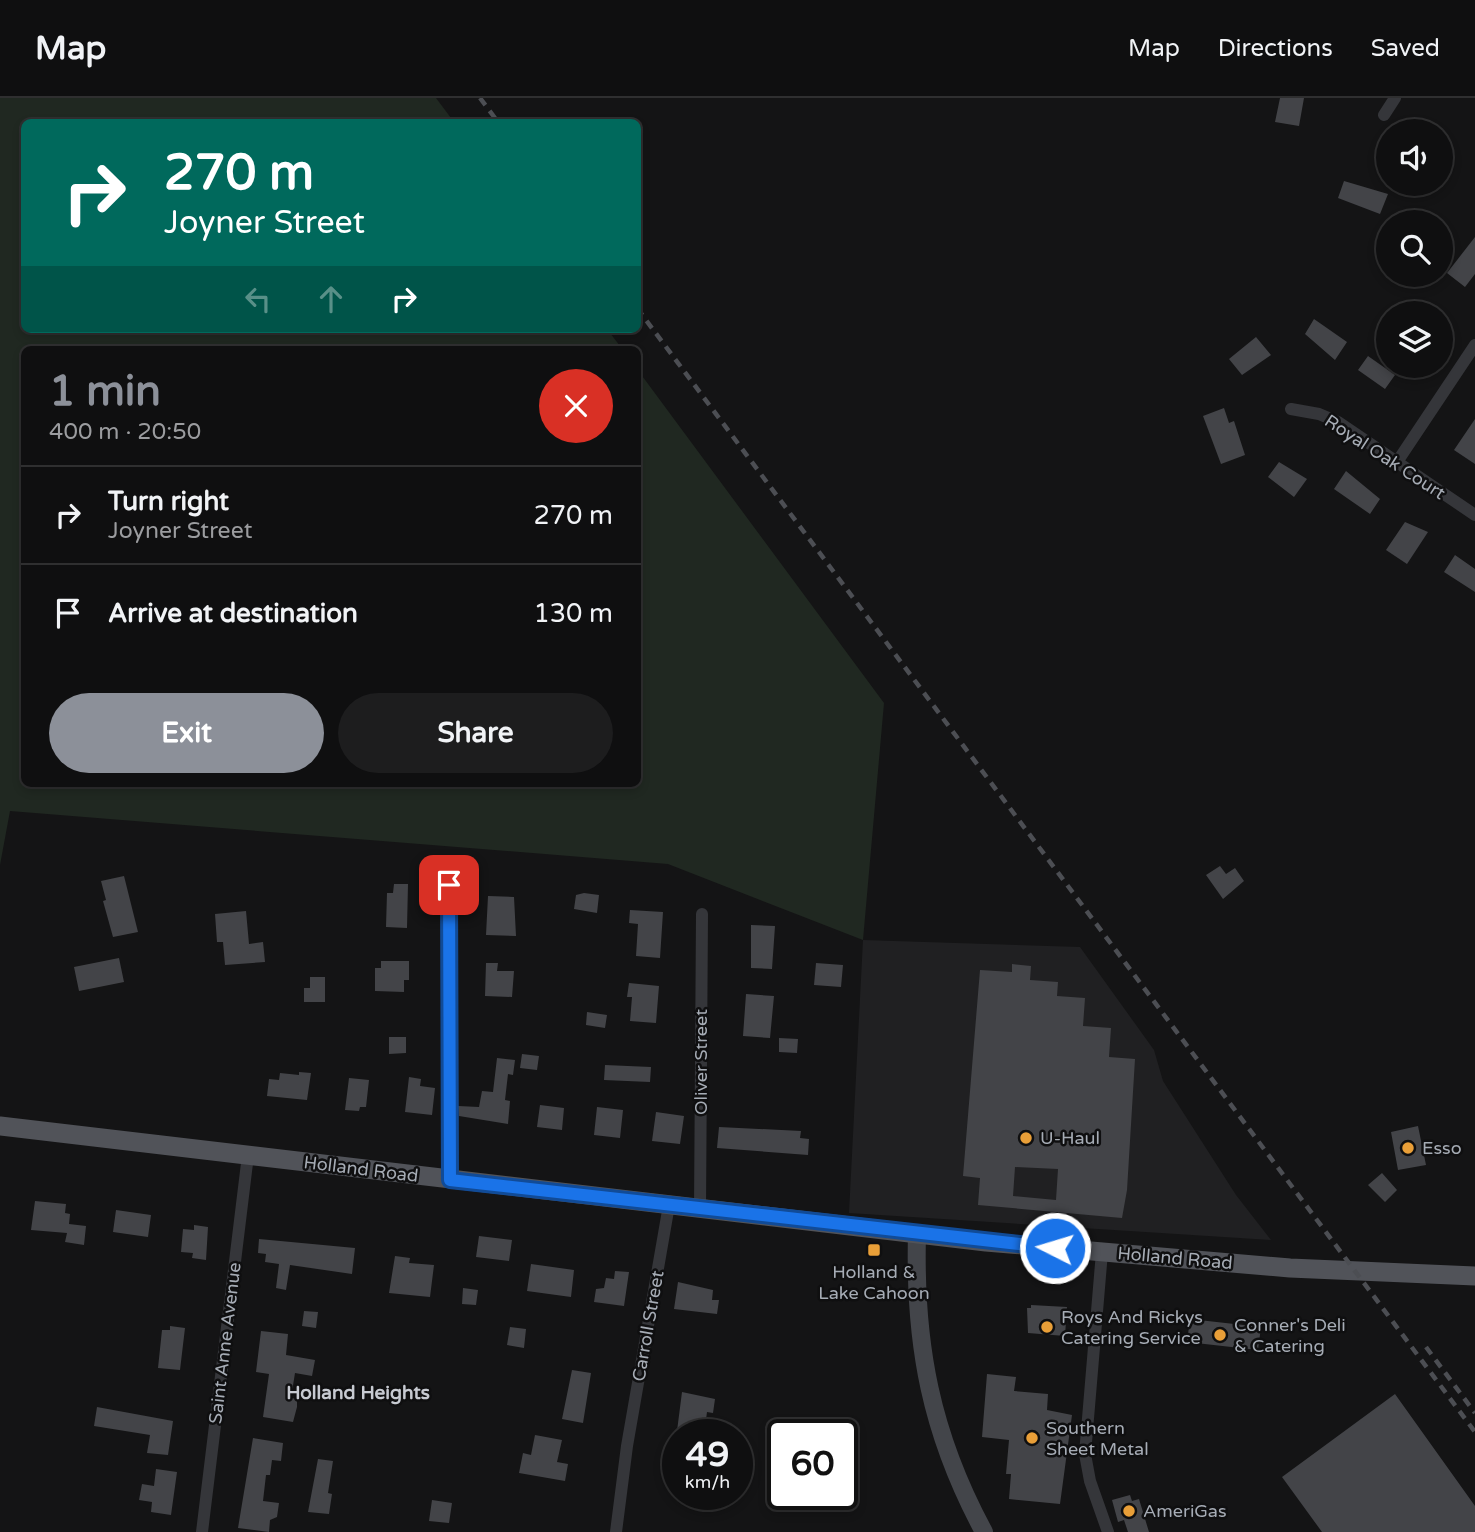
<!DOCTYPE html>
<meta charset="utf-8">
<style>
:root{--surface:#0f0f10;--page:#1d1d1e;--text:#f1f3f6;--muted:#9b9c9f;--line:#2f2f30;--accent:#8c9099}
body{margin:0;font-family:"Varela Round",sans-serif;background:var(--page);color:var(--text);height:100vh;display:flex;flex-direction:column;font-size:26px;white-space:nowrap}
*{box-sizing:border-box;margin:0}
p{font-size:23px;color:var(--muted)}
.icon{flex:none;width:38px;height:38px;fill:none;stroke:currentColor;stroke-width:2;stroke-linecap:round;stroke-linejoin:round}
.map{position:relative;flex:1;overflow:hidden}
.drawer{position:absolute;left:21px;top:248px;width:620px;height:441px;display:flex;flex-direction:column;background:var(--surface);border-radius:10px;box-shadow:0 4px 10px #0003,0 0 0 2px var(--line)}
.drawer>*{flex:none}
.banner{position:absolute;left:21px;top:21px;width:620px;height:214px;border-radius:10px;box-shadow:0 4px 10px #0003,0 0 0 2px var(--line);background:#00695c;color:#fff;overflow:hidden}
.controls{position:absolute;left:1376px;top:21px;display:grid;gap:14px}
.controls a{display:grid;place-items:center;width:77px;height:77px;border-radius:50%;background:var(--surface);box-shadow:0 4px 10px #0003,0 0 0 2px var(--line);font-size:35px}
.speed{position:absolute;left:662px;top:1321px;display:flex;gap:14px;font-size:35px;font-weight:700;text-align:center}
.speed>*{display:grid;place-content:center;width:91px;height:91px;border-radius:50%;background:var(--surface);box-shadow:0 4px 10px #0003,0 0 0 2px var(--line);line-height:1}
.speed small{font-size:18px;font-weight:400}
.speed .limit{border:4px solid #111;border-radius:10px;background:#fff;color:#111}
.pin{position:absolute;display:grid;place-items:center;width:60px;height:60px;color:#fff;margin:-30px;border-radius:14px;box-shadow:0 4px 10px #0006}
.me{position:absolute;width:77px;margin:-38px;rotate:275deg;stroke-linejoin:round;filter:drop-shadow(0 0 5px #0008)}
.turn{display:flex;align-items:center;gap:24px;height:147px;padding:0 28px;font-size:32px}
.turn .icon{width:91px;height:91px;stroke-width:2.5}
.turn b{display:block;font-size:49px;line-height:60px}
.lanes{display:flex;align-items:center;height:66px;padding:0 28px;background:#0003;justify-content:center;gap:35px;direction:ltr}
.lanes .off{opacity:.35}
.round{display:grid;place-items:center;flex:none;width:74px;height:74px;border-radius:37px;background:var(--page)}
.head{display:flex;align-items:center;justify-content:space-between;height:119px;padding:0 28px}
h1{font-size:42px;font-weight:800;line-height:52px;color:var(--accent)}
.cta{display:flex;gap:14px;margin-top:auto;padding:14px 28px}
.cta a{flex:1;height:80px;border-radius:42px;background:var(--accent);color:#fff;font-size:28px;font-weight:800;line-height:80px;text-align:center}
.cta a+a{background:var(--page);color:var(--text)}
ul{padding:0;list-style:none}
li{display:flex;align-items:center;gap:21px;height:98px;padding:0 28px;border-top:2px solid var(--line)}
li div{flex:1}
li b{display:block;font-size:26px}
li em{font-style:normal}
header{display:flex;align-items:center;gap:42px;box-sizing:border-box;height:98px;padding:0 35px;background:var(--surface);border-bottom:2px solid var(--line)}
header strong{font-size:33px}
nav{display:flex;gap:38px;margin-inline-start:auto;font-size:24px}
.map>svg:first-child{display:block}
.built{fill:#202022}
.green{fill:#202821}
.building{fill:#434448;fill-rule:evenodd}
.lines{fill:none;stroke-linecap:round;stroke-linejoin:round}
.street{stroke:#35363a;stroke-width:12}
.secondary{stroke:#43454a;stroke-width:18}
.primary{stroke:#515359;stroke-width:19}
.rail{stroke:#4c4e53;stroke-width:4.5;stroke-dasharray:9 7;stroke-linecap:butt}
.route-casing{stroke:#114b97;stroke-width:18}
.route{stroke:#1a73e8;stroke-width:12}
.poi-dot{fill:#e99f38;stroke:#0f0f10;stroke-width:2.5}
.labels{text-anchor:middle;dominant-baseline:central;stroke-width:5;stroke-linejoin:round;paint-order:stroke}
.street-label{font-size:18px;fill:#a6acb5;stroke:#0f0f10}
.poi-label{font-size:18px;fill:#a6acb5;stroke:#0f0f10;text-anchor:start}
.neighbourhood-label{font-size:19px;font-weight:bold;fill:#c7cad1;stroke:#0f0f10}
</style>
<header>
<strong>Map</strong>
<nav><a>Map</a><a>Directions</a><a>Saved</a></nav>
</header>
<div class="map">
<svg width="1475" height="1434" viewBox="0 0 1475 1434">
<rect width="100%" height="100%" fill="#141415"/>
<path class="built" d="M863,842L1080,849L1154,952L1163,983L1236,1097L1271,1142L849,1115Z"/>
<path class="green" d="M0,0H436L454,24H24V231H607L623,252H24V686H637V271L884,605L863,842L668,766L10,713L0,767Z"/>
<path class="building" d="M1280,0H1304L1299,28L1275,24Z
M1344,83L1388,96L1380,116L1338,100Z
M1475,139V176L1465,189L1447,175Z
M1314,221L1347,244L1335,262L1305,236Z
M1256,239L1271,257L1242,277L1229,261Z
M1368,258L1395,277L1385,291L1358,272Z
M1224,310L1229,325L1234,323L1245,357L1221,366L1203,318Z
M1475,321V366L1454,352Z
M1279,364L1307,381L1294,399L1268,379Z
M1346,373L1380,401L1370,416L1334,391Z
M1405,424L1428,434L1407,466L1386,452Z
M1455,457L1475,471V494L1444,474Z
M1220,768L1226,776L1235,770L1244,783L1223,801L1206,777Z
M124,778L138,834L113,839L103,803L106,802L101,783Z
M394,786H408L407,830L386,829L387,795H393Z
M584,795L599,797L597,815L574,811L576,797Z
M488,798L514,799L516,838L486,837Z
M630,812L663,814L660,860L636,858L638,826L629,825Z
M246,813L249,846L263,844L265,864L225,867L223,844H217L215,816Z
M751,827L775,828L772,871L751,870Z
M119,860L124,884L79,893L74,869Z
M381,863H409V882H404V894L375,893V870H381Z
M486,865H498L497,873H514L512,899L485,898Z
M816,865L843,867L841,889L814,887Z
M1012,866L1031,868L1030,882L1058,884L1057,898L1085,900L1083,928L1111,930L1109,959L1135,961L1127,1092L1122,1120L978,1107L980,1080L963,1078L980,872L1012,874ZM1015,1069L1058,1071L1056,1102L1013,1098Z
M310,879H325V904H304V890H310Z
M629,885L659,888L656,925L630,923L632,899H627Z
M746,896L774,898L770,940L743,938Z
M587,914L607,917L605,930L586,927Z
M389,939H406V955L389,956Z
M779,940L798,941L797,955L779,954Z
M522,956L539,958L537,972L520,970Z
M497,960L515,962L513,977L508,976L505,1002L510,1003L508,1026L459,1018L458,1008L479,1009L482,993L493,994Z
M605,967L651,969L650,984L604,982Z
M299,974L311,975L307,1002L267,998L269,981L279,982L280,975L299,977Z
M409,979L421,981L420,988L435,990L432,1017L405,1014Z
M349,980L369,982L366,1009H360L359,1013L345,1012Z
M540,1007L564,1010L562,1032L537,1029Z
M597,1009L623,1012L620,1040L594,1037Z
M656,1014L684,1018L680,1046L652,1043Z
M1418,1028L1426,1067L1398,1072L1391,1034Z
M719,1029L801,1033L800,1040L809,1041L808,1057L717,1050Z
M1382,1075L1397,1092L1385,1104L1368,1087Z
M35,1103L66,1106L65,1115L70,1116L69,1126L86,1128L84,1147L65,1144L67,1135L31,1132Z
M116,1112L151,1117L148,1139L113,1134Z
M194,1127L208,1129L206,1162L192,1160L193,1155L181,1154L183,1131L194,1132Z
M479,1138L512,1142L509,1163L476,1159Z
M259,1141L355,1150L352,1176L290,1167L286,1192L276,1190L279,1166L265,1164L266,1156L258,1155Z
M395,1158L410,1160L409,1165L434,1167L430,1199L389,1195Z
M531,1166L574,1172L571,1199L527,1193Z
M615,1173L629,1174L624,1208L594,1204L596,1191L604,1190L606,1180L614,1181Z
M678,1184L713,1192L712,1202H719L717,1216L674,1211Z
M463,1190L478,1192L476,1207L462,1206Z
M1031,1207L1067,1209L1065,1238L1028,1235L1027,1210H1031Z
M304,1213L318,1214L316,1230L302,1228Z
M1190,1221L1261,1229L1258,1252L1187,1244Z
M170,1228L185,1230L180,1272L158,1270L162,1232H170Z
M510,1229L526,1231L524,1250L507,1247Z
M261,1233L288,1236L286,1257L315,1262L312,1278L295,1275L291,1300L297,1301V1309L293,1324L263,1319L269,1276L256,1274Z
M572,1272L591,1275L583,1325L562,1321Z
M987,1276L1016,1279L1014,1293L1048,1296L1047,1312L1072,1317L1060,1406L1009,1401L1011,1376H1006L1009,1342L982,1339Z
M682,1294L715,1301L713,1315L707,1314L704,1337L677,1333Z
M1395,1296L1475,1408V1434H1322L1282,1379Z
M97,1309L173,1323L168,1357L147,1355L150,1337L94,1328Z
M535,1337L562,1342L557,1364L568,1366L565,1383L519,1375L523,1355L531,1357Z
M253,1340L283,1345L281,1363L272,1362L270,1377H266L263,1403L279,1405L277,1419L270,1422L269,1434L238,1430Z
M318,1361L333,1363L328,1395L332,1396L329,1416L308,1414Z
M156,1371L177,1374L171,1417L151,1414L152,1404L139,1402L142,1386L154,1388Z
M1130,1397L1132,1403L1139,1401L1149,1434H1128L1124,1422L1118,1424L1112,1402Z
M432,1402L452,1405L449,1425L429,1423Z"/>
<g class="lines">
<path class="street" d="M1384,17L1395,0
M1291,311L1319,316L1338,324L1475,417
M1397,364L1475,247
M449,787L450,1082
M700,1111L702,816
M1102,1154L1085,1356L1090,1383L1108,1434
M202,1434L248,1057
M616,1434L627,1348L669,1107"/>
<path class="secondary" d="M917,1136C914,1247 931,1336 984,1434"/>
<path class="primary" d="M0,1028L986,1144L1290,1170L1475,1178"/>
<path class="rail" d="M480,0L498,24
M637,210L1475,1334
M1426,1249L1475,1315"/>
</g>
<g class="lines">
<defs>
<path id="route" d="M449,787L450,1082L1055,1150"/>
</defs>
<use href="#route" class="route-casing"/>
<use href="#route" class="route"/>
</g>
<g class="poi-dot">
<circle cx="1026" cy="1040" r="7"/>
<circle cx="1408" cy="1050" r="7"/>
<rect x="867" y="1145" width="14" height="14" rx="3.5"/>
<circle cx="1047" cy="1229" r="7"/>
<circle cx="1220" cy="1237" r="7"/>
<circle cx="1032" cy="1340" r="7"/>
<circle cx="1129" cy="1413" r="7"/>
</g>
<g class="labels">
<g class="street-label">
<text transform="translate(1385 359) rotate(33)">Royal Oak Court</text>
<text transform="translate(701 964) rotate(-90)">Oliver Street</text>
<text transform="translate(361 1071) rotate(7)">Holland Road</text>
<text transform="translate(1175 1160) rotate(5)">Holland Road</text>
<text transform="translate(648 1228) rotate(-80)">Carroll Street</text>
<text transform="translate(225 1245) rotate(-83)">Saint Anne Avenue</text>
</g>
<g class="poi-label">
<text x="1040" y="1040">U-Haul</text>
<text x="1422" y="1050">Esso</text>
<text x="874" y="1174" text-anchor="middle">Holland &amp;<tspan x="874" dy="21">Lake Cahoon</tspan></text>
<text x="1061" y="1219">Roys And Rickys<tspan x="1061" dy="21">Catering Service</tspan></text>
<text x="1234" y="1227">Conner's Deli<tspan x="1234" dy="21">&amp; Catering</tspan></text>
<text x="1046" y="1330">Southern<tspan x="1046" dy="21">Sheet Metal</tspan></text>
<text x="1143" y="1413">AmeriGas</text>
</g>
<g class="neighbourhood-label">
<text x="358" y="1295">Holland Heights</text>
</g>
</g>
</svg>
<div class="controls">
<a><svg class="icon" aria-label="sound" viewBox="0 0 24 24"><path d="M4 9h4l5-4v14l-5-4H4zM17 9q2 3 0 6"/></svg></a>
<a><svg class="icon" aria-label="search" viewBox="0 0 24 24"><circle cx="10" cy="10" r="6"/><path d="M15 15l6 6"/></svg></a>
<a><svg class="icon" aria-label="layers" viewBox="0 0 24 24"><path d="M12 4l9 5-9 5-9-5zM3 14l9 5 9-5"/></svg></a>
</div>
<div class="speed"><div>49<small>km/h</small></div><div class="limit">60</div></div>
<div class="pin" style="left:449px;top:787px;background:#d93025"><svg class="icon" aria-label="arrive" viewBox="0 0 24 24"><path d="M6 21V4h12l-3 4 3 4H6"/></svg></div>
<svg class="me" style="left:1055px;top:1150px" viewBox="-20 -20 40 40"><circle r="17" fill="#1a73e8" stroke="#fff" stroke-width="3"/><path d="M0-11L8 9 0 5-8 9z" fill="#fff"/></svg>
<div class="banner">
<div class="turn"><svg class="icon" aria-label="right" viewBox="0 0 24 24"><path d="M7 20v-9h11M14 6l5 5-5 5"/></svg><div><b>270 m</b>Joyner Street</div></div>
<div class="lanes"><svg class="icon off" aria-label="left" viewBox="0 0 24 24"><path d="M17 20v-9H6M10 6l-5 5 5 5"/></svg><svg class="icon off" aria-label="ahead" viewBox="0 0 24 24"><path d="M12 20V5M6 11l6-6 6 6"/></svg><svg class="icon" aria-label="right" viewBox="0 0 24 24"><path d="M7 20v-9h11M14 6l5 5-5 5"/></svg></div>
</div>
<section class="drawer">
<div class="head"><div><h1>1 min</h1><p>400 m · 20:50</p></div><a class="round" style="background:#d93025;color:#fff"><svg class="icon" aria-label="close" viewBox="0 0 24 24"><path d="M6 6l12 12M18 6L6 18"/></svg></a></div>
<ul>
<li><svg class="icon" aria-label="right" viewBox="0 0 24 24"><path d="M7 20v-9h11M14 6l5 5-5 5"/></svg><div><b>Turn right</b><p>Joyner Street</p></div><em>270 m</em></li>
<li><svg class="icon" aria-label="arrive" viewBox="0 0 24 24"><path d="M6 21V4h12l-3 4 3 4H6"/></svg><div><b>Arrive at destination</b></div><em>130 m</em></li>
</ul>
<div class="cta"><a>Exit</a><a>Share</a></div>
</section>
</div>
